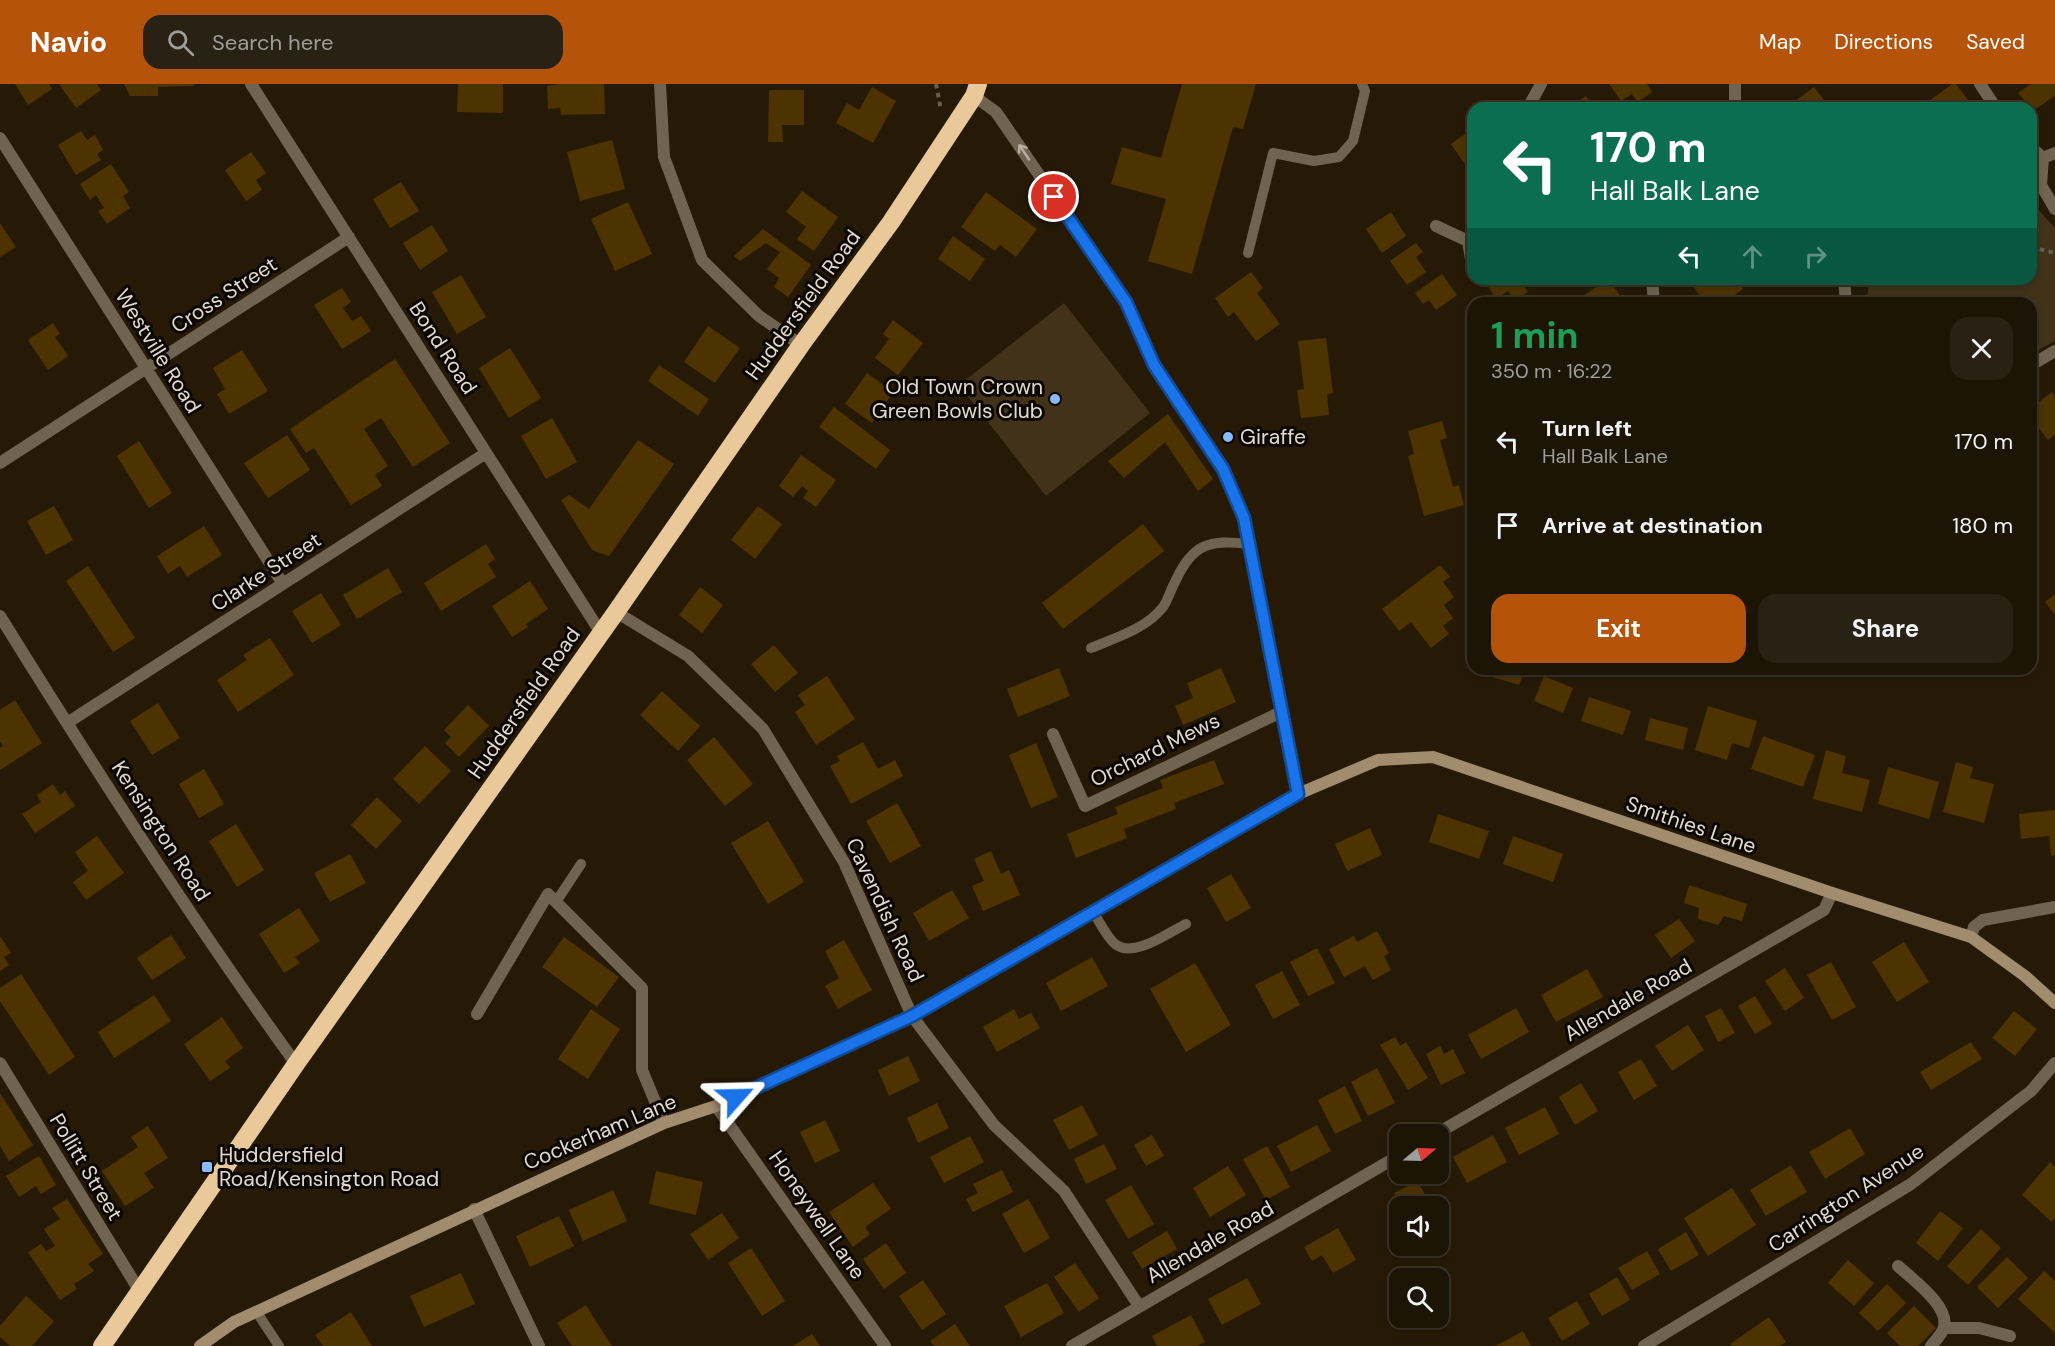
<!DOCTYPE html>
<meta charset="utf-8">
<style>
:root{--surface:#1c1405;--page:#292113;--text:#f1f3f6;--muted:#a09e9a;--line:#3a3327;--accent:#b45309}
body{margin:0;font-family:"DM Sans",sans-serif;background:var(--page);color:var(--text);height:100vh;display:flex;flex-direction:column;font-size:22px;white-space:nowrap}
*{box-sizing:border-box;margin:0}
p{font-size:20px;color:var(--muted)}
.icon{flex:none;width:33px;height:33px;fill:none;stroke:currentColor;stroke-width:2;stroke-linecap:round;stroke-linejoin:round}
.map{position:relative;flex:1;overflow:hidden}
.panel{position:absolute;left:1467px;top:213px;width:570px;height:378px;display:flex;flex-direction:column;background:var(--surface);border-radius:18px;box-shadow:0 3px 9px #0003,0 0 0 2px var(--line)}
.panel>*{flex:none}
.top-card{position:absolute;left:1467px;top:18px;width:570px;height:183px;border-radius:18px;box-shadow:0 3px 9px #0003,0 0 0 2px var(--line);background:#0b6e4f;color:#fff;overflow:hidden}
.needle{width:39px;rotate:71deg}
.tools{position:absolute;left:1389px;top:1040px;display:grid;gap:12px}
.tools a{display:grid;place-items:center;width:60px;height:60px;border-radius:12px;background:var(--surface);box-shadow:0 3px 9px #0003,0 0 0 2px var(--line);font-size:30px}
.pin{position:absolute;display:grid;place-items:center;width:51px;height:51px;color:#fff;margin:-26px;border:3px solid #fff;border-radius:50%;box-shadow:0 2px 6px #0007}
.me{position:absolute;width:66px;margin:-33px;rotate:65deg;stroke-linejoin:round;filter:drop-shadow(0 0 4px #0008)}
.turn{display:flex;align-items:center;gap:21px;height:126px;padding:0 24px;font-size:27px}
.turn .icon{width:78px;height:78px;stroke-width:2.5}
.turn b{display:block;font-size:42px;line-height:51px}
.lanes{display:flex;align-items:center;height:57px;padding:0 24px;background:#0003;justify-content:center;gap:30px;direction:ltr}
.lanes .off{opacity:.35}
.round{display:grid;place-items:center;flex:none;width:63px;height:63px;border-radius:18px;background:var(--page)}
.head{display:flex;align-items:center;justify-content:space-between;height:102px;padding:0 24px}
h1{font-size:36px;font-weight:700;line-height:45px;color:#1e9e55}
.button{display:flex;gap:12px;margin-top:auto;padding:12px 24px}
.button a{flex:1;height:69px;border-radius:18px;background:var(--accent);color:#fff;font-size:24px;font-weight:700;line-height:69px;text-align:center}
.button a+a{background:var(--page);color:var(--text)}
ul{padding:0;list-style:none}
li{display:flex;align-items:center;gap:18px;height:84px;padding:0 24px}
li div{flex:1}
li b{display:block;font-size:22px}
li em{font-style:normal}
header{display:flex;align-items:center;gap:36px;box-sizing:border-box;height:84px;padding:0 30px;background:var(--accent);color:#fff}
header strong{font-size:28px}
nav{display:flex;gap:33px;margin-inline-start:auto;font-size:21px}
.search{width:420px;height:54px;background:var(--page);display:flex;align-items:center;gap:15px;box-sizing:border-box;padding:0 21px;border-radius:18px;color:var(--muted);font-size:22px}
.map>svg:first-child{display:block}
.green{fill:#423219}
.building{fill:#4d3300}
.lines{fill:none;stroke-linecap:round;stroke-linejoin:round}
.path{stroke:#6a5f4f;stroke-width:4;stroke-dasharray:4.5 4.5;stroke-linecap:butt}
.lane{stroke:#706451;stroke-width:10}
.street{stroke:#706451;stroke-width:12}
.secondary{stroke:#a18c6e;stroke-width:12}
.highway{stroke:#e9c999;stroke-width:18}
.oneway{stroke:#bab0a2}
.route-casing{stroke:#114b97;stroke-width:15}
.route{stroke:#1a73e8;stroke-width:10}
.poi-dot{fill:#8bbafc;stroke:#0b0602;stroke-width:2}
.labels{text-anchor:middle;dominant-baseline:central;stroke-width:6;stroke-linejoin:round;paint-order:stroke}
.street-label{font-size:21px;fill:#e2d9ce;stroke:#0b0602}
.poi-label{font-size:21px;fill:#e2d9ce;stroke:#0b0602;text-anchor:start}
</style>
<header>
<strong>Navio</strong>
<div class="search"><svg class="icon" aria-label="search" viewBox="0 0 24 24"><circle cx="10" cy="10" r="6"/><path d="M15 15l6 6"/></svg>Search here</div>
<nav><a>Map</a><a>Directions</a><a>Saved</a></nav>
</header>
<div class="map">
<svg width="2055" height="1262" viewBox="0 0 2055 1262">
<rect width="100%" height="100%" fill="#261a07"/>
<path class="green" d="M2031,118L2055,144V257L2031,270V219H1867L1869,195H2031Z
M1064,219L1150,329L1046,412L959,301Z"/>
<path class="building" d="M15,0H49L52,5L28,21Z
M59,0H97L101,6L76,24Z
M124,0H194V2L158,3V12H130Z
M458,0H503V29L457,28Z
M561,0H604L605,30L561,31L560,24L548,25L547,2Z
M1182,0H1256L1243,45L1233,43L1192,190L1148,177L1166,115L1111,100L1122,63L1161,74Z
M1609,0H1647L1652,8L1638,18L1632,10L1621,17Z
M1952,0H1956L1974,24H1920Z
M2031,0H2055V12L2031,28V24L2018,9Z
M872,3L896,17L873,59L836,39L847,19L859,26Z
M1814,3L1830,24H1792L1790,21Z
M769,6H804V41H782L783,58H768Z
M1586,12L1594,24H1567Z
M81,47L87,56L95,51L103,66L97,70L101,76L76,91L58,61Z
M1469,47L1473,54V79L1467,83L1451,60Z
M612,56L625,105L580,117L567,68Z
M251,68L266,89L256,96L262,106L246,117L225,86Z
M111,80L129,108L123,112L130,124L107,140L98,127L104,124L96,111L90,116L80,100Z
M401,98L419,127L390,144L373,115Z
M802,107L838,133L814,167L797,155L806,143L786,128Z
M986,108L1037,145L1016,173L1000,161L995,167L961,143Z
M628,118L652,170L615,187L591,135Z
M1391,128L1406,152L1382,169L1366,145Z
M0,139L16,163L0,173Z
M432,141L448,167L420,186L403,159Z
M763,145L811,181L788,213L774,203L779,194L767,185L780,168L766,159L740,177L734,172Z
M953,152L985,175L970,197L938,175Z
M1416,159L1423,168L1416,173L1426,188L1407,201L1390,177Z
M1251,188L1263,204L1257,209L1280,240L1256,257L1234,228L1228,233L1215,214Z
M1442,190L1457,211L1436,226L1429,216L1423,220L1415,209Z
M461,191L486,233L457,250L432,208Z
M1486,195H1519L1528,208L1514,217L1508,207L1496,215L1484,196Z
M1608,195L1620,211L1609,219H1584L1580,214Z
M1702,195H1736L1743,205L1724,219H1705L1693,202Z
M342,204L351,218L343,224L352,237L361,232L371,247L342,265L314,221Z
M893,236L923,259L898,291L875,274L889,255L883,250Z
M53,239L60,250L55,253L68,272L48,286L28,256Z
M708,242L740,264L715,299L684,278Z
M1326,254L1333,309L1327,310L1329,331L1301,334L1297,306L1304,305L1298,257Z
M510,264L541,314L509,334L479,284Z
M242,266L268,307L229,330L217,310L225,305L213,284Z
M395,275L450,359L413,383L381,334L364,345L388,382L375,391L382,402L351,421L314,364L306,369L290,345Z
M659,281L709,315L698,332L648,297Z
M867,289L893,308L872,339L845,320Z
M2052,308L2055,312V351L2048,356L2031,334V324Z
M834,323L890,366L876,385L819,343Z
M1168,330L1213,395L1198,407L1165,358L1124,394L1108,377Z
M552,334L577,378L546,395L521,352Z
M1442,337L1447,354L1440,356L1453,403L1459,401L1464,421L1424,432L1408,372L1414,370L1408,347Z
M2031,347L2039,359L2031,365Z
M287,351L310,386L268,414L244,379Z
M638,356L674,380L609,472L592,466L561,416L569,411L589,425Z
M139,357L172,409L149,424L117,372Z
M801,371L836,396L816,423L803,414L808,407L802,402L793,413L779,402Z
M54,422L73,456L46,471L27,437Z
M758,422L782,440L755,475L731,456Z
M1143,440L1164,467L1063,545L1042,519Z
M204,442L222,471L187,493L180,482L168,490L157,472Z
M486,460L495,475L488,480L496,493L441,527L424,499Z
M1440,481L1450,493L1443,498L1454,513L1444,521L1453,534L1443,542L1449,550L1431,564L1411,538L1399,547L1382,525Z
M88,482L135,554L113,568L66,497Z
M388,484L402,508L357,535L343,511Z
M530,497L548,525L526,540L528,543L512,553L492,522Z
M700,503L723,521L702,549L679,531Z
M321,509L341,541L312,559L292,527Z
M2055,510V531L2045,518Z
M270,554L294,591L238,628L217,596L247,576L243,571Z
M774,561L798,589L775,608L751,580Z
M1472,573L1473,585H1525L1519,601L1469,586Z
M1059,584L1070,612L1018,633L1007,605Z
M1221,584L1236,618L1183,641L1175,622L1193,614L1187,599Z
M827,592L855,635L816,661L795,628L805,621L798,611Z
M1544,592L1573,604L1563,629L1534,617Z
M662,607L700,642L678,667L640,631Z
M1589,613L1631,627L1623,651L1581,637Z
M15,616L42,659L0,686V664L3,662L0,657V626Z
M158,619L180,654L152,671L130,637Z
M468,621L489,642L459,673L445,659L451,653L444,646Z
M1708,622L1757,637L1749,664L1732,659L1727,676L1695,666Z
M1650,634L1688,644L1683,666L1645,656Z
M1763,652L1815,671L1803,703L1751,685Z
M714,653L753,700L725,722L687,676Z
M863,658L878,685L895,676L903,692L851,720L830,682L840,677L837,672Z
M1036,659L1058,713L1031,724L1009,671Z
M425,662L451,687L419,720L393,695Z
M1826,666L1846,672L1842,689L1870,696L1862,728L1813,715Z
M1214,676L1224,700L1174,719L1176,725L1124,745L1127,754L1076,774L1067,750L1118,730L1115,723L1163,704L1160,696Z
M1956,678L1973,683L1970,694L1994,700L1984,739L1943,728Z
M1888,683L1939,698L1929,735L1878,720Z
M204,685L224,720L199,734L179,700Z
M53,700L60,711L65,707L75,722L35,749L22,730L41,718L37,711Z
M377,713L402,737L376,765L351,741Z
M897,719L921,762L890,779L866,737Z
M2055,726V771L2051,772L2049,752L2021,755L2019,730Z
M1438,730L1489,747L1479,775L1429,758Z
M768,737L804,798L768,820L731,759Z
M236,740L264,786L237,803L209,757Z
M1370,744L1382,771L1347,787L1335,760Z
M97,752L124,789L86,816L73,798L88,787L75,768Z
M1513,752L1563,770L1553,798L1503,780Z
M991,767L1001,790L1009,786L1020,811L983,827L972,802L984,797L974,775Z
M350,770L366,799L330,818L314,789Z
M1231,790L1251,824L1226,838L1207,804Z
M1689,801L1747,820L1742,837L1724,832L1718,841L1698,835L1699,824L1684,819Z
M952,806L969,834L929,857L913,829Z
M299,824L320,857L295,873L300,879L284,889L259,850Z
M1679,835L1695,857L1671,874L1655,851Z
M1377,847L1389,869L1384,872L1391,886L1373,896L1365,882L1344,893L1329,865L1354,852L1357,858Z
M171,851L186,874L152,896L137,874Z
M0,852L11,869L4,873L9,881L0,887Z
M564,853L619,893L597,923L542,883Z
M844,856L872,906L838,925L825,902L839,894L825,867Z
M1904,858L1929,898L1897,918L1872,878Z
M1317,864L1335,899L1308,912L1290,878Z
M1092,873L1108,902L1061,927L1046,899Z
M1831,878L1856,923L1832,936L1807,891Z
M1195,879L1231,941L1186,968L1150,905Z
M1785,884L1804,914L1785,927L1765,897Z
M1587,885L1603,913L1556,938L1541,911Z
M1282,887L1300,921L1273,935L1255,901Z
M21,890L75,973L49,991L0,917V904Z
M154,911L171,937L114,974L98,948Z
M1755,912L1772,940L1755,950L1738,922Z
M1516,924L1529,948L1481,975L1468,951Z
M1721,924L1735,949L1718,958L1705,932Z
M591,925L620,945L588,995L558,975Z
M1014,925L1019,935L1031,929L1040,944L997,968L983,943Z
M2014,927L2037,945L2015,972L1992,954Z
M222,933L243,964L225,977L230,984L210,997L184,960Z
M1688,941L1704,966L1672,987L1655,962Z
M1395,953L1400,962L1406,958L1428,994L1408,1006L1380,961Z
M1971,958L1982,975L1931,1006L1920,988Z
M1440,962L1444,970L1453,965L1465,989L1441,1001L1426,970Z
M908,972L920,997L889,1012L878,986Z
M1641,975L1657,1002L1634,1016L1618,988Z
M1377,984L1395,1019L1368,1032L1351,998Z
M1581,999L1598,1027L1575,1041L1559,1013Z
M1345,1002L1362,1037L1335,1050L1318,1016Z
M0,1009L33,1061L9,1077L0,1062Z
M937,1019L949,1044L918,1059L907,1034Z
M1082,1021L1098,1051L1069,1066L1053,1036Z
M1545,1023L1559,1050L1519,1071L1505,1044Z
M825,1036L840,1067L815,1079L800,1048Z
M1317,1041L1331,1067L1291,1088L1277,1062Z
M148,1042L168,1074L144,1089L154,1104L125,1122L102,1087L138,1063L131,1053Z
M1850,1044L1865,1070L1825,1095L1809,1068Z
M1152,1051L1164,1072L1146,1082L1134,1061Z
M1493,1051L1507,1078L1467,1099L1453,1073Z
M970,1052L984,1078L944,1099L930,1073Z
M1104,1060L1117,1085L1086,1100L1074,1075Z
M1267,1062L1290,1103L1266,1116L1243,1075Z
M39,1072L56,1101L41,1110L36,1102L19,1113L6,1092Z
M2050,1078L2055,1083V1134L2052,1138L2022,1111Z
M1791,1081L1807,1108L1766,1132L1750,1106Z
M1228,1082L1246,1111L1210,1133L1193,1104Z
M1002,1086L1013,1108L973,1128L966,1115L978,1109L973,1100Z
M656,1087L703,1098L696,1131L649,1120Z
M1417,1097L1432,1122H1402L1394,1109Z
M873,1099L891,1125L865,1143L870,1150L853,1163L829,1128Z
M1131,1101L1154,1140L1128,1155L1105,1116Z
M1732,1104L1756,1141L1708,1172L1684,1134Z
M613,1106L627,1137L583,1157L569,1126Z
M67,1115L103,1170L88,1180L94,1187L74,1200L77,1205L60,1216L28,1168L41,1160L46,1167L55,1162L44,1145L60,1135L52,1124Z
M1028,1115L1050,1154L1024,1169L1002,1130Z
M1940,1127L1963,1144L1938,1177L1916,1159Z
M722,1129L739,1154L708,1176L690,1150Z
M559,1132L574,1162L530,1183L516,1152Z
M1338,1144L1356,1176L1333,1189L1322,1171L1312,1177L1304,1163Z
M1981,1145L2001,1164L1968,1201L1947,1182Z
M1167,1147L1177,1165L1142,1185L1132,1168Z
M1686,1148L1699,1171L1671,1187L1658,1165Z
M886,1159L906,1189L884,1205L863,1175Z
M751,1164L785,1217L762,1232L728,1179Z
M1647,1167L1660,1190L1632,1206L1618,1184Z
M2007,1173L2028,1194L1998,1224L1977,1203Z
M1848,1176L1874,1199L1854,1222L1828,1199Z
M1075,1179L1099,1214L1079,1228L1054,1193Z
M2044,1187L2055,1197V1249L2018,1215Z
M461,1189L475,1220L424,1243L410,1212Z
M1617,1193L1630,1216L1602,1232L1589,1210Z
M1247,1194L1261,1220L1222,1241L1208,1215Z
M923,1196L946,1230L922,1246L899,1212Z
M1047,1199L1064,1229L1021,1253L1004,1222Z
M1887,1200L1906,1219L1878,1247L1859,1229Z
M26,1212L54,1237L32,1262H10L0,1253V1242Z
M1577,1217L1590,1240L1562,1257L1548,1234Z
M586,1221L599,1242L612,1262H572L557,1239Z
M1914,1222L1936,1244L1918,1262H1900L1887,1249Z
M351,1228L372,1262H323L315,1251Z
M1191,1231L1205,1258L1197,1262H1157L1152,1252Z
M1769,1233L1786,1258L1780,1262H1732L1730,1260Z
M955,1240L970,1262H934L930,1257Z
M1523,1247L1531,1262H1495L1503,1258Z
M812,1250L820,1262H793Z"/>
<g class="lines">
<path class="path" d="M936,0L941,26
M2031,163L2055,169"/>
<path class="lane" d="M1248,169L1273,69L1314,77L1339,73L1353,57L1365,7L1362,0
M1091,564C1115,554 1146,545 1163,523C1168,516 1171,505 1175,498C1192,460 1209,455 1249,460
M556,818L581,780
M1093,828C1100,838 1106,852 1115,860C1134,875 1169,848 1186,840
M256,1227L279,1262"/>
<path class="street" d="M251,0L601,549
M660,0L664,73L702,176L759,232L801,261
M1980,0L1996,24
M974,12L996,28L1126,218L1154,281L1223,385L1235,412L1244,434L1298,710
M1528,24L1541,0
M1735,24V0
M0,54L283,500
M2031,63L2043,74
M2055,69L2043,74L2041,101L2055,125
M1436,142L1468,157
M1473,154L1468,157L1473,188
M1652,195L1654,219
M1844,195L1846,219
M2031,281L2055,267
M0,379L349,153
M616,528L688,572L763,645L844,778L912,932L994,1041L1064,1107L1139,1222
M0,532C94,684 191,835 296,980
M67,639L486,369
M1053,650L1085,722L1281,628
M1971,853L1974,843L1983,836L2055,823
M477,930L548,810L642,904V986L664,1039
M0,979L139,1206
M716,1022L885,1262
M1436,1050L1824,826L1832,809
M474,1125L539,1262
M1898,1182C1912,1195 1953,1224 1943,1246C1940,1252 1935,1257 1931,1262
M1944,1244H1979L2010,1252
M1072,1262L1400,1071
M1644,1262L1911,1100L2031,1007L2055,979"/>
<path class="secondary" d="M200,1262L234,1238L664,1039L716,1022L912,932L1298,710L1378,676L1433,673L1832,809L1971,853L2025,892L2055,919"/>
<path class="highway" d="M102,1262L296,980L616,528L801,261L891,138L974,12L978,0"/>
</g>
<defs><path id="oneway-shaft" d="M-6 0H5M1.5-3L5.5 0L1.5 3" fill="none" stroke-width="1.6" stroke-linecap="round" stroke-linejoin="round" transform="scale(1.5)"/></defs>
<use class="oneway" href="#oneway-shaft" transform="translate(1024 68) rotate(-124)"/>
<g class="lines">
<defs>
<path id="route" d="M736,1013L912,932L1298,710L1244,434L1223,385L1154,281L1126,218L1054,113"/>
</defs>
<use href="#route" class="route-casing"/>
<use href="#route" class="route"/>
</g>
<g class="poi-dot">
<circle cx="1055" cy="315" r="6"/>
<circle cx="1228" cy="353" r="6"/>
<rect x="201" y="1077" width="12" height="12" rx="3"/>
</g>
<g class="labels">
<g class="street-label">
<text transform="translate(224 211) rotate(-33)">Cross Street</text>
<text transform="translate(803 221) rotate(-54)">Huddersfield Road</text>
<text transform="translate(443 264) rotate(57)">Bond Road</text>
<text transform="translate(158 267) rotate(58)">Westville Road</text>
<text transform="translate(266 488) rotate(-33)">Clarke Street</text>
<text transform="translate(524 619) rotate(-55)">Huddersfield Road</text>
<text transform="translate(1155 666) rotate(-26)">Orchard Mews</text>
<text transform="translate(1691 741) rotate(19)">Smithies Lane</text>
<text transform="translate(161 747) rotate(57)">Kensington Road</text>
<text transform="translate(885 826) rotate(65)">Cavendish Road</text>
<text transform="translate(1628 916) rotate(-30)">Allendale Road</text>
<text transform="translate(600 1048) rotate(-23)">Cockerham Lane</text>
<text transform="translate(86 1083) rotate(59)">Pollitt Street</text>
<text transform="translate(1846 1114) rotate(-33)">Carrington Avenue</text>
<text transform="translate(817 1131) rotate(55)">Honeywell Lane</text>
<text transform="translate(1210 1158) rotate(-30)">Allendale Road</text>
</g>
<g class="poi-label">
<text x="1043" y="303" text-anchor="end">Old Town Crown<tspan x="1043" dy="24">Green Bowls Club</tspan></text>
<text x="1240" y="353">Giraffe</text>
<text x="219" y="1071">Huddersfield<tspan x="219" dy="24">Road/Kensington Road</tspan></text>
</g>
</g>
</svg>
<div class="tools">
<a><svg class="needle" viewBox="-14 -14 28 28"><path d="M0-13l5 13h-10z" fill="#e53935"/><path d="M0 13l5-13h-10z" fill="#a09e9a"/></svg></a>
<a><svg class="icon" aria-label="sound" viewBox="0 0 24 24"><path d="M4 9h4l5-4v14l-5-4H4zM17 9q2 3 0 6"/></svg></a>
<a><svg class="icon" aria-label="search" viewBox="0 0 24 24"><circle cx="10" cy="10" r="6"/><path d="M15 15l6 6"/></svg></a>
</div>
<div class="pin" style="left:1054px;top:113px;background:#d93025"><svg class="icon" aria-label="arrive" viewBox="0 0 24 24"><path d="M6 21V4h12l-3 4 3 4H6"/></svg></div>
<svg class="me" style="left:736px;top:1013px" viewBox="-20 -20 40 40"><path d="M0-17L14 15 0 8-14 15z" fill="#1a73e8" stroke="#fff" stroke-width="4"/></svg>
<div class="top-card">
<div class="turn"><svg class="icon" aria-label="left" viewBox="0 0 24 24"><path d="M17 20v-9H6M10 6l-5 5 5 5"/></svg><div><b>170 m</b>Hall Balk Lane</div></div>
<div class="lanes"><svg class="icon" aria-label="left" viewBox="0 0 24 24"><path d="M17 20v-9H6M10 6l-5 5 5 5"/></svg><svg class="icon off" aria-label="ahead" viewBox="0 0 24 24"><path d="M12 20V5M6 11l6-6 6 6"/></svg><svg class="icon off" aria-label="right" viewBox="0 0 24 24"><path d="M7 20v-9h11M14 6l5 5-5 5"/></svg></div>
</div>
<section class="panel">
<div class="head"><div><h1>1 min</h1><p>350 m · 16:22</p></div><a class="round"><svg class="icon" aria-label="close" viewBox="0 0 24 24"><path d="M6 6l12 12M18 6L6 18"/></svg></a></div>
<ul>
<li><svg class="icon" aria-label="left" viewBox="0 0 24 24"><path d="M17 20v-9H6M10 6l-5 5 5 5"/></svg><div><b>Turn left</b><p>Hall Balk Lane</p></div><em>170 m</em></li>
<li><svg class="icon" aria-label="arrive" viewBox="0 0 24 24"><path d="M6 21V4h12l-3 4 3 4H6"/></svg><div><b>Arrive at destination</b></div><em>180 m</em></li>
</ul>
<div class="button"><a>Exit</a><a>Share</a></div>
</section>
</div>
